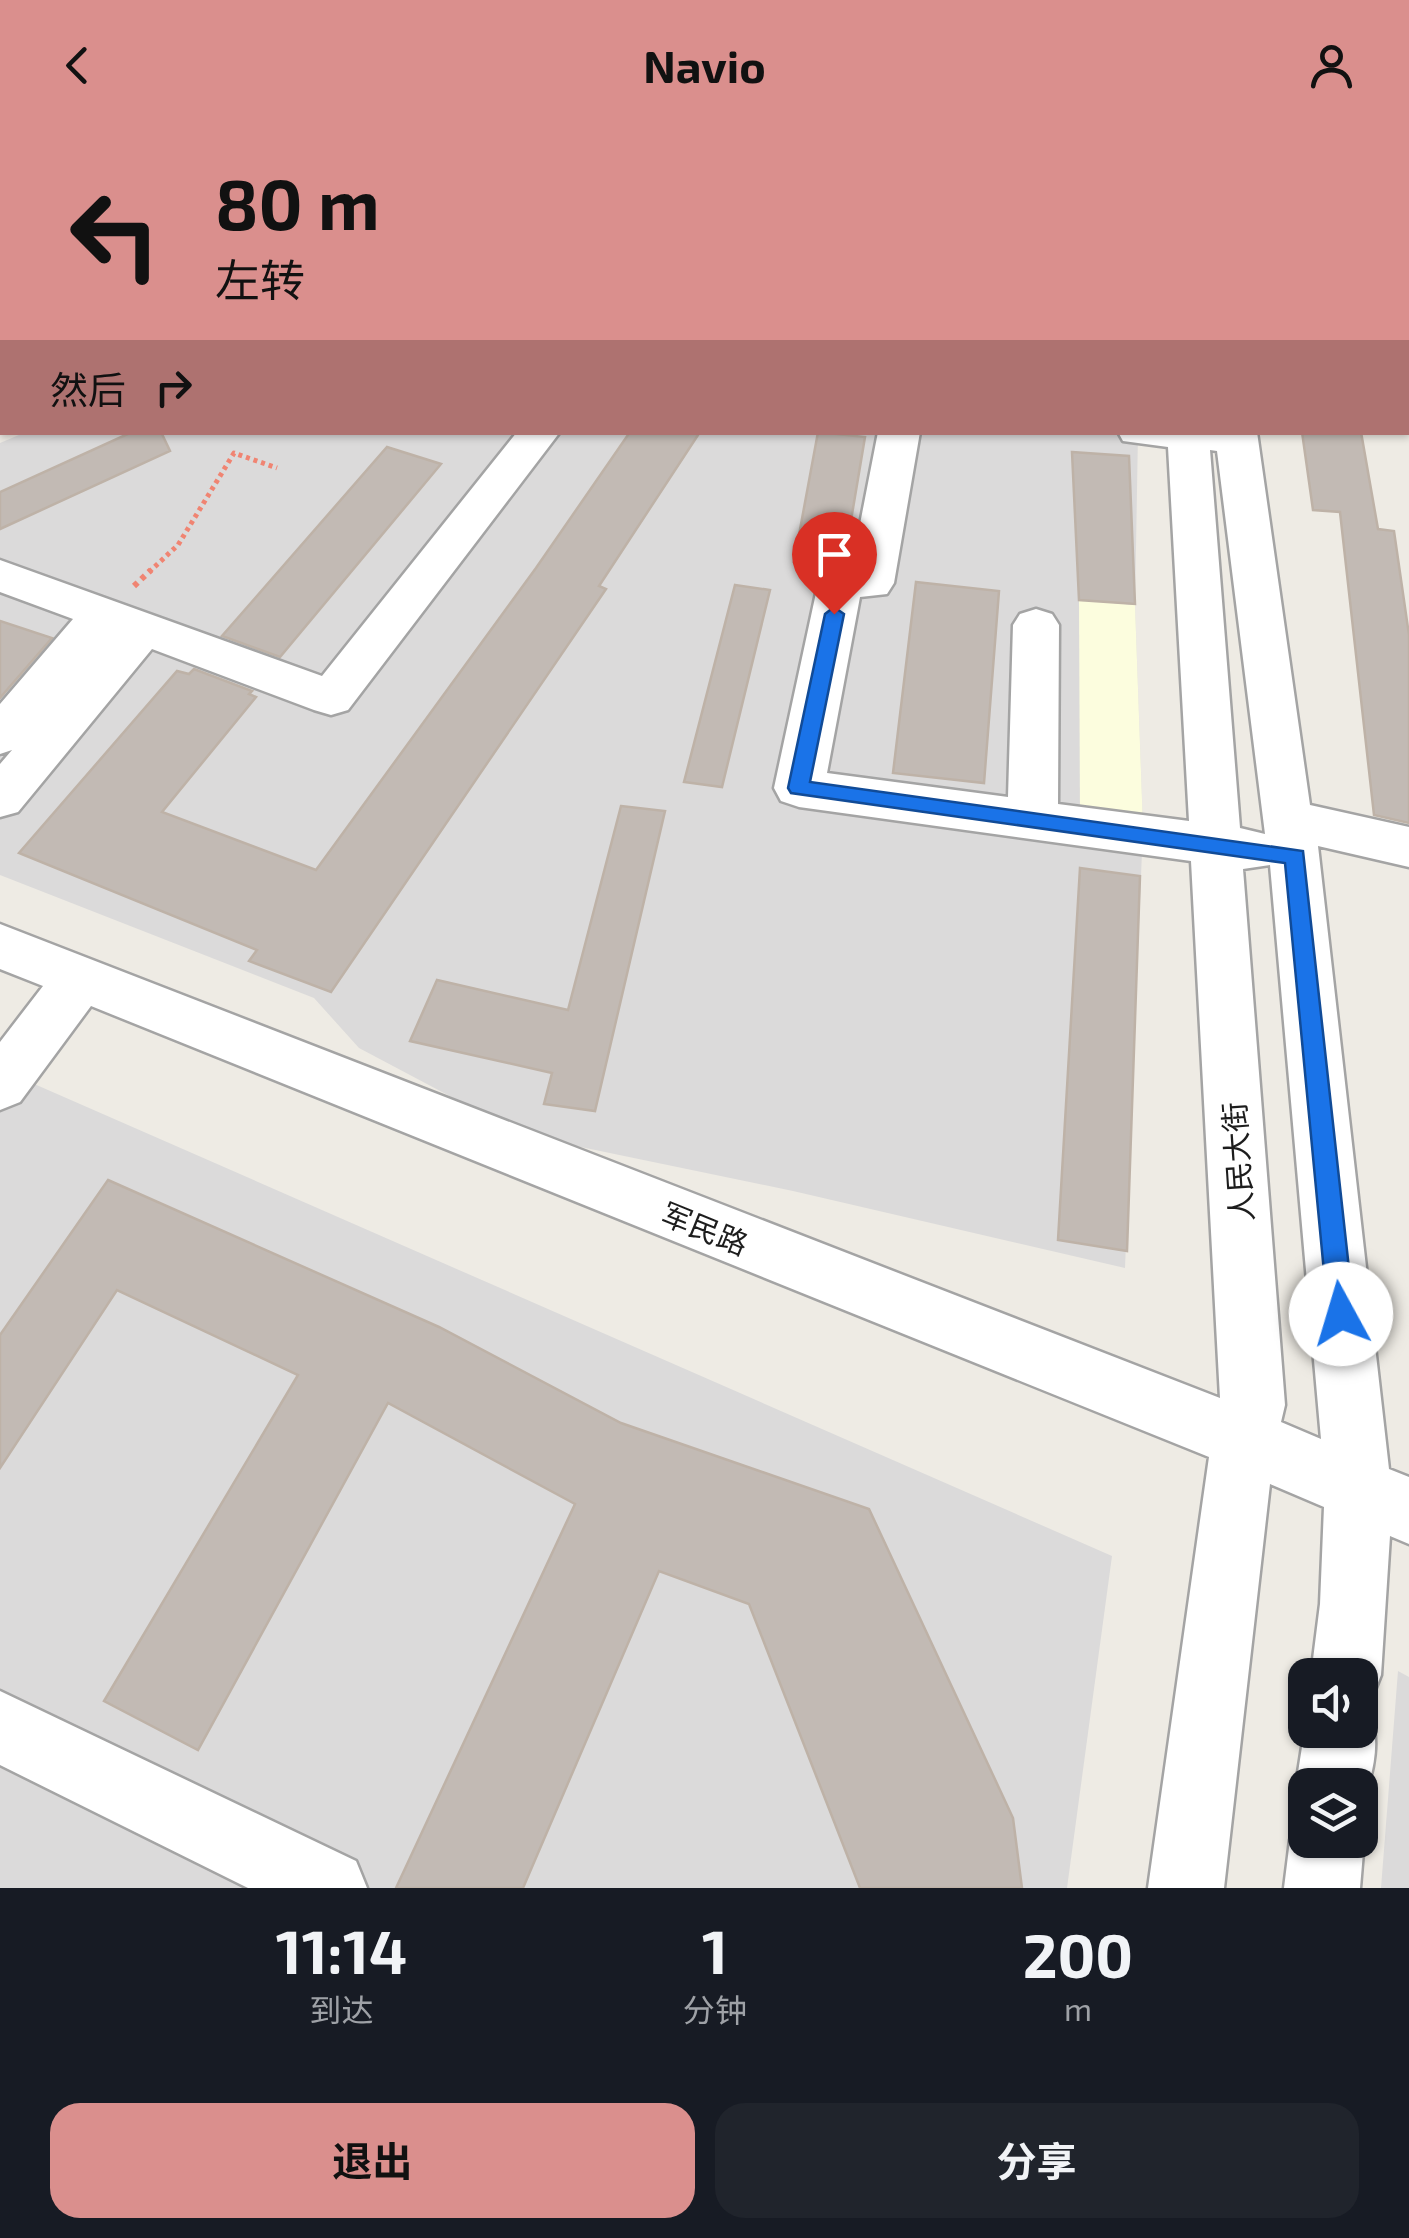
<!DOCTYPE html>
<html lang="zh">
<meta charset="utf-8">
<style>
:root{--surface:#171b24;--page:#20242c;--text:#f1f3f6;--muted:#9ea1a6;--accent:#da8f8d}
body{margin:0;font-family:"Exo 2","Noto Sans SC",sans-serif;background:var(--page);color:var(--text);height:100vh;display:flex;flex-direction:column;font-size:38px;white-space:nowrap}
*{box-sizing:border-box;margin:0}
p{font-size:32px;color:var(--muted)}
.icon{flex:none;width:55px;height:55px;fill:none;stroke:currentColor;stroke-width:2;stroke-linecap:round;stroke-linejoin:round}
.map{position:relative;height:1758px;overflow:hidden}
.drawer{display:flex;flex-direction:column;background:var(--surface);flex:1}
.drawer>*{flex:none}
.banner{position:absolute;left:0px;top:0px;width:1410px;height:305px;box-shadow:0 2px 8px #0004;background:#da8f8d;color:#111;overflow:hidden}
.controls{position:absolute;left:1288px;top:1528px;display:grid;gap:20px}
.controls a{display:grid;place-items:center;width:90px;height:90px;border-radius:20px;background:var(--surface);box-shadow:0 2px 8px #0004;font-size:50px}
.pin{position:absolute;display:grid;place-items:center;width:85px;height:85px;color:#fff;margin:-102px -42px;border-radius:50% 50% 50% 0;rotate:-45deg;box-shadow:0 0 10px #0007}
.pin .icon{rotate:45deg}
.me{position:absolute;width:110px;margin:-55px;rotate:354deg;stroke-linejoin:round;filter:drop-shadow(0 0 8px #0008)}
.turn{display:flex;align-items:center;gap:35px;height:210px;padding:0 50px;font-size:45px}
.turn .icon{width:130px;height:130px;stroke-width:2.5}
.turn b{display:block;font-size:70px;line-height:85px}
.then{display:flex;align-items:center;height:95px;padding:0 50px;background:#0003;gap:20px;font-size:38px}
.eta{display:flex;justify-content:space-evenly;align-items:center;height:170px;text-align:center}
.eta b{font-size:60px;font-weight:700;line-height:70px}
.button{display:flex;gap:20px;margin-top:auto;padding:20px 50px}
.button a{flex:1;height:115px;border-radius:30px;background:var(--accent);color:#111;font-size:40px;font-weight:700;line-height:115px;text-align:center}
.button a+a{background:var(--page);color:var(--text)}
header{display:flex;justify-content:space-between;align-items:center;height:130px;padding:0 50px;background:var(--accent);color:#111;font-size:45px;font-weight:700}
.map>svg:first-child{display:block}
.residential{fill:#dbdada}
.education{fill:#fcfdde}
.water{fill:#a7ccd9}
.building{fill:#c2bab4;stroke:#beb2a7;stroke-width:2.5}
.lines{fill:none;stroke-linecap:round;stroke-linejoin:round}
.minor-casing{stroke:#a4a4a4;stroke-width:5}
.path-far1{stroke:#f08472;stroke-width:5;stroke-dasharray:4 4;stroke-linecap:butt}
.path{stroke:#f08472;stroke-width:6;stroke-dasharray:5 5;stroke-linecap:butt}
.minor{fill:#fff;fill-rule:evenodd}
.route{fill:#1a73e8;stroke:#114b97;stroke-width:2.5}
.labels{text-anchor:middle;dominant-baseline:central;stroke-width:10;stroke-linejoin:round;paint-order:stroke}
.street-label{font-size:30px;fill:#1d1d1d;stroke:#fff}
</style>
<header><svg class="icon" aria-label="back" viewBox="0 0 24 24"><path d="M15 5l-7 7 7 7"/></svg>Navio<svg class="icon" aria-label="person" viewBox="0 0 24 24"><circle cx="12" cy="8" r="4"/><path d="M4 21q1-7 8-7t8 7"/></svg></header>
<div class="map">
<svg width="1409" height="1758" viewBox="0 0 1409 1758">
<rect width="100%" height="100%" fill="#eeebe4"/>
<path class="residential" d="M26,302L1138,303L1135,475L1143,697L1125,1138L793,1061L523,1005L359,918L314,868L0,745V313Z
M0,939L1112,1426L1067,1758H0Z
M1398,1541L1409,1547V1758H1381Z"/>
<path class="education" d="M1079,470L1135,475L1143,697L1080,691Z"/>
<path class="water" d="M0,0H314L2,2L0,121Z"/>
<path class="building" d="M132,302H161L170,321L0,399V362Z
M630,302H700L599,456L606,459L331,862L249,831L257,820L19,723L177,541L189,544L194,539L252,561L249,564L256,567L162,682L316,740L536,438Z
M818,302L865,307L844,432L823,435L794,432Z
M1302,302H1361L1378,399L1394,401L1409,505V693L1374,685L1340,382L1313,380Z
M387,317L441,334L280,527L222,506Z
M1072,322L1129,326L1135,474L1079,470Z
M916,452L999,461L984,653L893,643Z
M735,455L770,460L722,657L684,652Z
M0,491L52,508L0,568Z
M621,676L665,681L595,981L544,974L552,943L410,911L437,850L568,880Z
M1080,738L1140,746L1127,1121L1058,1110Z
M108,1050L439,1197L621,1293L869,1379L1013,1688L1022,1758H860L749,1474L659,1441L523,1758H396L575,1374L388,1273L198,1620L104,1571L298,1245L117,1160L0,1338V1205Z"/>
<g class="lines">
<defs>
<path id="minor" d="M547,0H584L585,2H548Z
M1154,0H1188V2H1154Z
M1211,0H1245V2H1211Z
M1408,133H1409V156H1408Z
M2,273V299L0,300V274Z
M517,302H560L348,580L331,585L314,580L152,519L18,682L0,687V634L12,620L0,624V574L73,489L0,462V430L322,546Z
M878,302H920L894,453L887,464L860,467L827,643L1008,667L1013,495L1020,484L1036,479L1052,484L1059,495L1058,674L1189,691L1168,317L1123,311L1118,302H1257L1310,675L1409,697V737L1318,716L1389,1339L1409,1347V1414L1390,1406L1381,1545L1371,1570L1363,1573C1385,1602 1373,1647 1360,1678V1655H1305V1676L1296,1655L1305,1598L1360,1600V1545H1311L1320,1474L1324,1377L1270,1354L1224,1758H1148L1209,1327L91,876L20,972L0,980V912L43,856L0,839V794L1220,1268L1191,731L799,677L781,671L774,658L819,449L825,438L852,435ZM1210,320L1217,321L1265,704L1240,698ZM1270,735L1321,1309L1281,1292L1285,1275L1243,739Z
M0,1561L356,1731L367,1758H248L0,1635Z
M1305,1682V1710H1360V1700L1364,1710L1360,1758H1284L1290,1710Z"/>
</defs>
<use href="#minor" class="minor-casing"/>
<path class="path-far1" d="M149,442L178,415L234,323L277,338"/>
<path class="path" d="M134,456L151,440"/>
<use href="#minor" class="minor"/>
</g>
<path class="route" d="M834,477L844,484L810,652L1303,721L1354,1184L1350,1193L1341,1196L1332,1193L1328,1184L1285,733L791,663L788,658L825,484Z"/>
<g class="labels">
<g class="street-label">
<text transform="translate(1237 1032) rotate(-94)">人民大街</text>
<text transform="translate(705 1098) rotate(22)">军民路</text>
</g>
</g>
</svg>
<div class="controls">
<a><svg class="icon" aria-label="sound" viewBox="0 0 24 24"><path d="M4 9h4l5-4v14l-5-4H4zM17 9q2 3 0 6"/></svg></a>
<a><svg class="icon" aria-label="layers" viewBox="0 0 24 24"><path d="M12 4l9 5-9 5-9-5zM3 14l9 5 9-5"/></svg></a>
</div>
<div class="pin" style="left:834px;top:484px;background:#d93025"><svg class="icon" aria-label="arrive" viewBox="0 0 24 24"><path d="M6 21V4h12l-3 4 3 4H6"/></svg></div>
<svg class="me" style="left:1341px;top:1184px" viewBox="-20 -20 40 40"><circle r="19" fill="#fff"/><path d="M0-13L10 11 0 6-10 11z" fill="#1a73e8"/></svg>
<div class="banner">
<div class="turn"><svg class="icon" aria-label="left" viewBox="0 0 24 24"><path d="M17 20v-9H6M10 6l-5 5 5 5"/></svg><div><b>80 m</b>左转</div></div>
<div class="then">然后<svg class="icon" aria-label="right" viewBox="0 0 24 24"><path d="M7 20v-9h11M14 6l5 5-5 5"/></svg></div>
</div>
</div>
<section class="drawer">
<div class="eta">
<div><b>11:14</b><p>到达</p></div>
<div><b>1</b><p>分钟</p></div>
<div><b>200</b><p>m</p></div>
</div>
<div class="button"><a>退出</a><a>分享</a></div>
</section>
